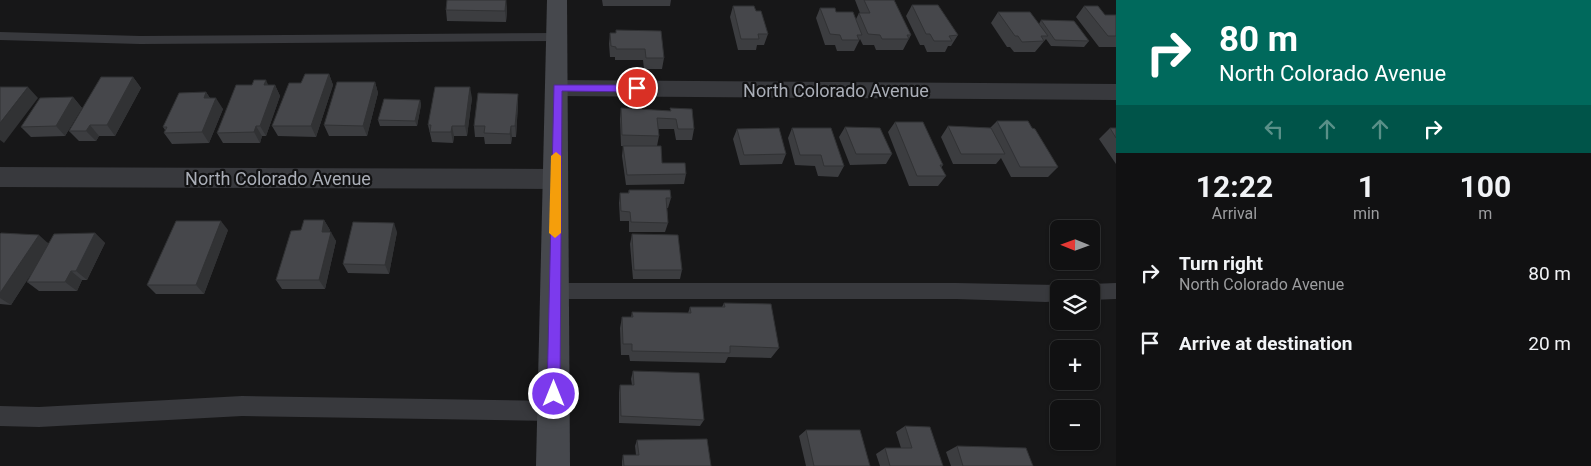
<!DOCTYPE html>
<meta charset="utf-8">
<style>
:root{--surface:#111112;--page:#1a1a1b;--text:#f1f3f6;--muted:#9c9d9f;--line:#303132}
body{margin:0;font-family:Roboto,sans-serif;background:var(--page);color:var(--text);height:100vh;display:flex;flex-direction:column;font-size:19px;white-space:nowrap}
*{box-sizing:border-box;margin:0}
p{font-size:16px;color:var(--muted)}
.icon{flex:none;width:28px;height:28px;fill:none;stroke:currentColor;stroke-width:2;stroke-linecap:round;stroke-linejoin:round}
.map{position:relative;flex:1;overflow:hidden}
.panel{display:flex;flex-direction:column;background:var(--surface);width:475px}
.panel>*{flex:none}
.guide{background:#00695c;color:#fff;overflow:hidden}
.needle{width:32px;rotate:271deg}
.controls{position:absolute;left:1050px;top:220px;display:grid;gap:10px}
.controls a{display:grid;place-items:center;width:50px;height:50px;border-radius:8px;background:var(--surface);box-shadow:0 1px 4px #0004,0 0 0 1px var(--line);font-size:25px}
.pin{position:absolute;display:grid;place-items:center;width:42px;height:42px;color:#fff;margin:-21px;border:2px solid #fff;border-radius:50%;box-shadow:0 1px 5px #0007}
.me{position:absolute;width:55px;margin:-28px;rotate:0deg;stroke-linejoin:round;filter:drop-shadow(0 0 4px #0008)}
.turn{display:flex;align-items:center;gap:18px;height:105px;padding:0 20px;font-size:22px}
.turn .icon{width:65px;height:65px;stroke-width:2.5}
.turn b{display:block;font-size:35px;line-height:42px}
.lanes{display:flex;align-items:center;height:48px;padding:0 20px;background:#0003;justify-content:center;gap:25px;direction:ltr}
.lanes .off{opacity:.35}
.eta{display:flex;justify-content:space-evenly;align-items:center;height:85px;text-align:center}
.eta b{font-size:30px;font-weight:700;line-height:35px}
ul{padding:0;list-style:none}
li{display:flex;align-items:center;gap:15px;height:70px;padding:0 20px}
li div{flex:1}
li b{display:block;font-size:19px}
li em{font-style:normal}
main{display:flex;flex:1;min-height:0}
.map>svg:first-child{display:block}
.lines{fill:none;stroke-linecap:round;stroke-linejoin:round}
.service{fill:#38393d;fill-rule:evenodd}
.minor{fill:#38393d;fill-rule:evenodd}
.secondary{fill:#46484d;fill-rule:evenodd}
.wall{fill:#3c3d40}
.shaded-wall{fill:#313234}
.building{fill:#46474b;stroke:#313234}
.route{fill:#7c3aed;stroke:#51269a}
.slow{fill:#f59e0b}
.labels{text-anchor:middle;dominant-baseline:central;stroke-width:4.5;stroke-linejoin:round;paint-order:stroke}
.street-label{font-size:18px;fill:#aaaeb7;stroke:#121213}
</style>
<main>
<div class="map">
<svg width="1116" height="466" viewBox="0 0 1116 466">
<rect width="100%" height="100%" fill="#171718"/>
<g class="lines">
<path class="service" d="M0,32L140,36L557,33L562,34L564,37L562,40L557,41L140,44L0,40Z
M554,283H956L1059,285L1066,289H1059V301L1046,302L956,299H554L547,297L545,291L547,285Z
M1116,283V299L1091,300V289H1083L1091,284Z
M242,396L553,401L560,404L564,411L560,418L553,421L242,416L39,427L0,426V406L39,407Z"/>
<path class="minor" d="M557,80L1116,84V100L557,96L549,94L546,88L549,82Z
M0,167L555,169L564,172L568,179L564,186L555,189L0,187Z"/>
<path class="secondary" d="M547,0H567L570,466H536Z"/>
</g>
<path class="wall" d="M506,0L507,11L506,22L447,21L446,10Z
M602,0H671L670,6H603Z
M855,0H894L911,35L903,50H876L874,45H863L860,39L854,51H837L835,45H825L816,18L820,8L836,12L856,19L859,13H860Z
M912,5L958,35L951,46H948L945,52H927L924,45H920L906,16Z
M733,6L756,11L768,34L764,45H757L756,50H738L730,17Z
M1084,6L1105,15H1116V47H1099L1076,17Z
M998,12L1039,24L1041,20L1089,41L1084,47L1051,46L1046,39L1035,52H1014L1010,47H1007L991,23Z
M610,33L664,58L662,69H644L643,60H615V57H610L609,44Z
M329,74L333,85L316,137L278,136L272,126L301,83Z
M133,77L141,88L115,136H99L96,141H79L69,131Z
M375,82L378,93L367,136H329L324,125Z
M268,85H275L280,96L266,136H262L260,143H223L217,133Z
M206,92L210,98L223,109L209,143L172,144L164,133L165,130L163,127Z
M518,94V104L516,137H512L511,144H485L484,137H475L474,126Z
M73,97L82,108L65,136L31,137L21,127Z
M472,98L467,136H454L453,143L432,142L428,125Z
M420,100L421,105L417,126H380L378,120Z
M621,108L670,111V108L694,129L692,140H676L674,129H658L659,136L657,146L662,163L686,174L684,184L626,185L622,156L623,146H621L620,119Z
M997,121L1058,167L1048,177H1011L1001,158L996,164H953L941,137L948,126L990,128Z
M895,122L943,165L941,168L946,176L938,186H909L888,132Z
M845,127L892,154L886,164L850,165L839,137Z
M792,128L844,166L838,177L818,176L815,166L795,165L788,138Z
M1110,128H1116V164L1099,139Z
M737,129L786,154L782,164L740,165L733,139Z
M629,190L671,198L668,208H667L668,223L665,232H629V221H620L619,203L620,193H628Z
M324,220L330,230L329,232L336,241L325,289H282L276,280L301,230Z
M228,230L204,294H156L147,285Z
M397,232L389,274L348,273L343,264Z
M95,233L105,243L87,280H82L77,291H39L27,282L34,269L11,305L0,304V234L49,243Z
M632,234L682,270L680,279H633L630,244Z
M724,303L779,348L771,358L728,357L725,363L630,361L629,355H621L620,328L622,317H631L632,312L688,313L690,307H722Z
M633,371L704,420L700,426L619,423V392L620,385H632L631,379Z
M905,426L943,466H880L876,454L885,448H901L896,432Z
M806,430L870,466H806L799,436Z
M637,440L711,466H622V461L623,455H636L635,446Z
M957,446L1033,466H951L946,452Z"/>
<path class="shaded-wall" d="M506,0L507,11L506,22L505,11Z
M329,74L333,85L316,137L311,126Z
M133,77L141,88L115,136L107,125Z
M266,80L271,91L264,85Z
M375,82L378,93L367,136L363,126Z
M275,85L280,96L266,136L260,126Z
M28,87L38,98L4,143L0,140V123Z
M470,87L472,98L467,136L465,126Z
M206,92L213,103L204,98Z
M518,94V104L516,137L515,126Z
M73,97L82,108L65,136L56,126Z
M216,98L223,109L209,143L202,132Z
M420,100L421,105L417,126L415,121Z
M90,125L99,136L96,141L86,131Z
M256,126L262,136L260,143L254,132Z
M452,126L454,136L453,143L451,132Z
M511,126L512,137L511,144L510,134Z
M324,220L330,230L327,241L322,232Z
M221,221L228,230L204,294L196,285Z
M394,223L397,232L389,274L385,265Z
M331,232L336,241L325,289L319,280Z
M95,233L105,243L87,280L76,271Z
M39,235L50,245L11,305L0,298V293Z
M71,271L82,280L77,291L65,282Z"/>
<path class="building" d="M447,0H506L505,11L446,10Z
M864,0H894L911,35H907L909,39H882L880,35L868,34L859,13H870Z
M912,5H938L958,35L949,36L952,41H934L930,34H926Z
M733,6H754L756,11H761L768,34H758L759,39H741Z
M1084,6H1098L1105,15H1116V36H1108Z
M820,8H835L836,12H853L862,35H857L859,40H842L840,35L830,34Z
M998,12H1030L1048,36H1041L1044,41L1022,42L1018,36H1015Z
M1041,20L1074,21L1089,41L1055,40Z
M616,30L661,31L664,58H646L645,49H616V47L611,46L610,33H616Z
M305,74H329L311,126H272L289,83H301Z
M101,77H133L107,125H90L86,131H69Z
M254,80H266L264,85H275L260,126H256L254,132L217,133L236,85H252Z
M337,82H375L363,126L324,125Z
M0,87H28L0,123Z
M435,87H470L465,126H452L451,132H430L431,125H428Z
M206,92L204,98H216L202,132L164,133L167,127H163L179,93Z
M478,93L518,94L515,126H511L510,134L484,133L485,126H474Z
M73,97L56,126L21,127L40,98Z
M384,99L420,100L415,121L378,120Z
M621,108L671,111L670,108L692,109L694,129H678L676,119L657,118L659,136L622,135Z
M997,121H1028L1032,128L1035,129L1058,167H1020Z
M895,122H923L943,165H940L946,176H917Z
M948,126L991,128L1005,154H961Z
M845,127L880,128L892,154H856Z
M779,128L786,154L744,155L737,129Z
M792,128H831L844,166H824L821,155H800Z
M1110,128H1116V138Z
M623,146H661L662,163H685L686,174L627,175Z
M629,190H670L671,198H666L668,223L631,222L630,212L621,211L620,193H629Z
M304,220H324L322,232H331L319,280H276L291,231L301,230Z
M176,221H221L196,285H147Z
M353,222L394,223L385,265L343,264Z
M1,233L39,235L0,293V234Z
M95,233L76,271H71L65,282H27L54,234Z
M632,234L678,235L682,270H634Z
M724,303L771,304L779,348L730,346V353L632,351V344H623L622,317H633L632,312L691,313L690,307H725Z
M633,371L699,373L704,420L621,416L620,385H634Z
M905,426L930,427L943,466H890L885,448H912Z
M806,430H860L870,466H814Z
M707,439L711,466H624L623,455H639L637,440Z
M957,446L1026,448L1033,466H963Z"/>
<path class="route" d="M554,85H637L642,88L637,92L562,91L560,394L558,398L554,400L549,398L547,394Z"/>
<path class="slow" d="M556,152L561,156V233L555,238L549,233L551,156Z"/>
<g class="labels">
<g class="street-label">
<text x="836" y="90">North Colorado Avenue</text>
<text x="278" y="178">North Colorado Avenue</text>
</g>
</g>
</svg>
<div class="controls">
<a><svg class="needle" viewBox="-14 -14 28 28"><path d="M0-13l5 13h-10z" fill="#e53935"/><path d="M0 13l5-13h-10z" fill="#9c9d9f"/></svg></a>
<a><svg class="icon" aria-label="layers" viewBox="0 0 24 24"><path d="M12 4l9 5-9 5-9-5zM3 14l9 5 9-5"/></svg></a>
<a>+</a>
<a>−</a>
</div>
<div class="pin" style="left:637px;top:88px;background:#d93025"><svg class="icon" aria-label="arrive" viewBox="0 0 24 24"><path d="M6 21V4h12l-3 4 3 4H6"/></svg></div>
<svg class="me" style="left:554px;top:394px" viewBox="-20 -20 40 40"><circle r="17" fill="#7c3aed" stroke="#fff" stroke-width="3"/><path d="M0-11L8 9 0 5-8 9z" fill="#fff"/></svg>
</div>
<section class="panel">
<div class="guide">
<div class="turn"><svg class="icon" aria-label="right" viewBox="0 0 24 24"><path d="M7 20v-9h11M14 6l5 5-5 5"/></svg><div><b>80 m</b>North Colorado Avenue</div></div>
<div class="lanes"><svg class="icon off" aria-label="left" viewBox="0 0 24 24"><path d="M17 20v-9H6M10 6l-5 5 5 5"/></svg><svg class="icon off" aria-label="ahead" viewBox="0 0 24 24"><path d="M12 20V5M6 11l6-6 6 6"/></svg><svg class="icon off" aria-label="ahead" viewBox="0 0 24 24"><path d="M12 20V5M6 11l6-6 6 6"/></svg><svg class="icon" aria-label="right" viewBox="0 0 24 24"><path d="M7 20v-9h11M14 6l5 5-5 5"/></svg></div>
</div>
<div class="eta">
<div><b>12:22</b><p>Arrival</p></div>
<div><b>1</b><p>min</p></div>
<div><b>100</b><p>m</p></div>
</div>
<ul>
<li><svg class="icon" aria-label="right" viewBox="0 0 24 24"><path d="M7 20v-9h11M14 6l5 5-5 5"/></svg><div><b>Turn right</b><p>North Colorado Avenue</p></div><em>80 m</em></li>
<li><svg class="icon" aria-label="arrive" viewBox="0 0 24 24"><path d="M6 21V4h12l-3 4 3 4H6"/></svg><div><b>Arrive at destination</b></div><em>20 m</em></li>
</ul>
</section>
</main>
